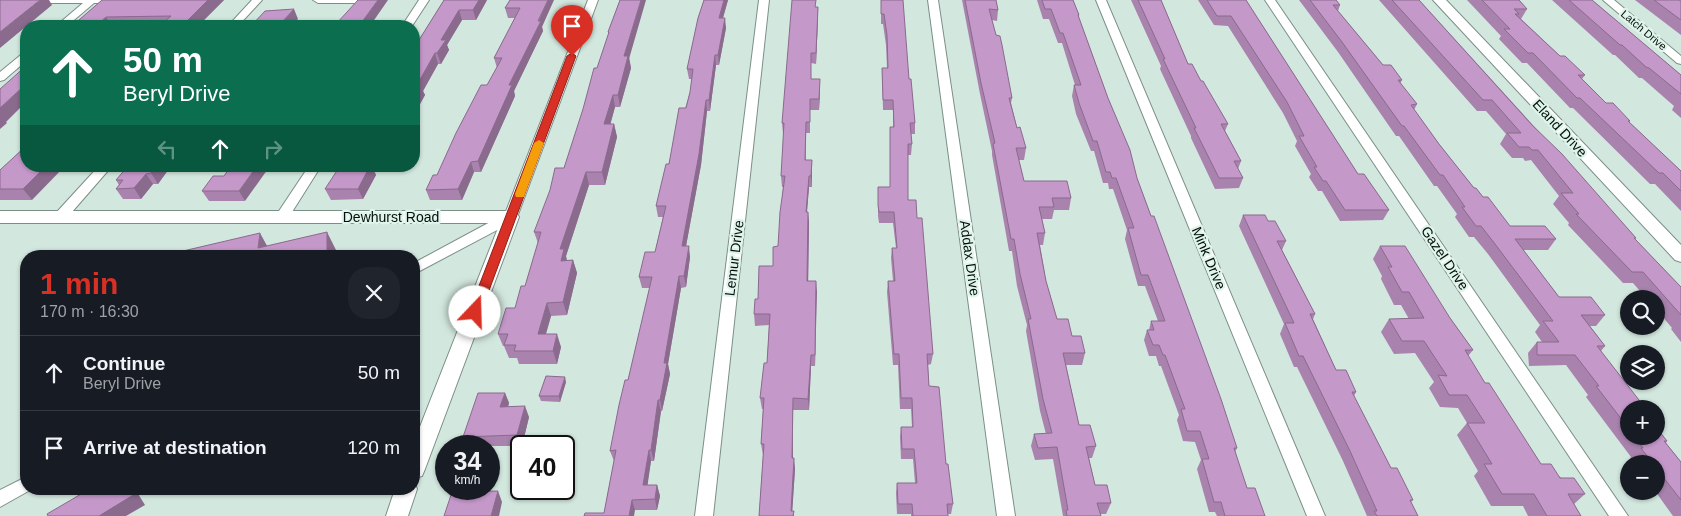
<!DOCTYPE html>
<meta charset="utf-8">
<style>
:root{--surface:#171b24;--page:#20242c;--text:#f1f3f6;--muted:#9ea1a6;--line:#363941;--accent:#d93025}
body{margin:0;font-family:Arial,sans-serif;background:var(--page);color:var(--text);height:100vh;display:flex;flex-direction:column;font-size:19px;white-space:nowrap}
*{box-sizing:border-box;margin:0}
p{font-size:16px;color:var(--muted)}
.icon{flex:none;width:28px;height:28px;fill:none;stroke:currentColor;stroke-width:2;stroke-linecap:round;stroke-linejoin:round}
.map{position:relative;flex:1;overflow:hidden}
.drawer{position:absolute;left:20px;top:250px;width:400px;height:245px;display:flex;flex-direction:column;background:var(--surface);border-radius:20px;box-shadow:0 1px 4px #0004}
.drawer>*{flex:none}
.banner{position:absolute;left:20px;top:20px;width:400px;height:152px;border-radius:20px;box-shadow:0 1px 4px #0004;background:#0b6e4f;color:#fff;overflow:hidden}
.tools{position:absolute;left:1620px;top:290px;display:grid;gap:10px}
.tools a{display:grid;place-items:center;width:45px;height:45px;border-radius:50%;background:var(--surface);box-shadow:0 1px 4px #0004;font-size:25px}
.speed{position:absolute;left:435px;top:435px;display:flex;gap:10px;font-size:25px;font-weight:700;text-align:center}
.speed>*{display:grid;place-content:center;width:65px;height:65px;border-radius:50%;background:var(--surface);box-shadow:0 1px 4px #0004;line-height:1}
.speed small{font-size:12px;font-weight:400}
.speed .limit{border:2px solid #111;border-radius:8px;background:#fff;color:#111}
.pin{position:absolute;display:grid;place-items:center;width:42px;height:42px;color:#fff;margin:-51px -21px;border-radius:50% 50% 50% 0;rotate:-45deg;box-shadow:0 0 5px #0007}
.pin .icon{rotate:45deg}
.me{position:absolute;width:55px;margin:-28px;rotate:21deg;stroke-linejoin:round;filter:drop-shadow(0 0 4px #0008)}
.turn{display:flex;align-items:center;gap:18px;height:105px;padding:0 20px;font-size:22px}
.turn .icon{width:65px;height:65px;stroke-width:2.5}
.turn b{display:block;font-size:35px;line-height:42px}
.lanes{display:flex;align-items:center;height:48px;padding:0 20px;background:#0003;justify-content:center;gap:25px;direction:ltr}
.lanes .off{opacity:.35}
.round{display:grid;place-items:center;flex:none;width:52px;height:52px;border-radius:20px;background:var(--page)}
.head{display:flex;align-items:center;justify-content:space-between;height:85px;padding:0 20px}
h1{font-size:30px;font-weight:700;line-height:38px;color:var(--accent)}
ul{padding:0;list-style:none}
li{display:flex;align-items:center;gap:15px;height:75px;padding:0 20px;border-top:1px solid var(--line)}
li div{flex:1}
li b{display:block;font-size:19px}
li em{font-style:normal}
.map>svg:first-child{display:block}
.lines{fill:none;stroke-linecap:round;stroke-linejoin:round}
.minor-casing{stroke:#7c8f87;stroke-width:2}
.tertiary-casing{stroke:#7c8f87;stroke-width:2}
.minor{fill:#fff;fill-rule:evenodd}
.tertiary{fill:#fff;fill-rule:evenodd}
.wall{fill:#a983ae}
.shaded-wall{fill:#8a6a8d}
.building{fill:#c598ca;stroke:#8a6a8d}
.route{fill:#d93025;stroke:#8d1f18}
.slow{fill:#f59e0b}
.labels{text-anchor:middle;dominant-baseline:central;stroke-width:4.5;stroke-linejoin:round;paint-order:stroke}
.far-street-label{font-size:11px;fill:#060d0a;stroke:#dff5eb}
.street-label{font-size:14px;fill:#060d0a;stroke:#dff5eb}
</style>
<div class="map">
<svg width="1681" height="516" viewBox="0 0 1681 516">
<rect width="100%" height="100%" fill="#d2e7de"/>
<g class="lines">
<defs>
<path id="minor" d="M0,0H111L106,3H94L67,26H56L83,3H0Z
M252,0H262L238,26H228Z
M313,0H383L378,3H318Z
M419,0H429L412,26H402Z
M588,0H598L516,220L414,274V263L505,214Z
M759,0H769L713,516H695Z
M928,0H938L1015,516H997Z
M1096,0H1106L1325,516H1307Z
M1265,0H1275L1628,516H1609Z
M1603,0H1614L1681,56V64L1677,63Z
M26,53V61L4,80L0,81V72L22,54Z
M99,166H112L65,220H55L53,217L55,214Z
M309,166H321L287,220H277L275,217Z
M26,477V489H32L0,507V490Z"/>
<path id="tertiary" d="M1433,0H1446L1681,245V262L1675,260Z
M0,211H511L517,213L519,217L425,469L422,476L414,478V442L500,223H0Z
M414,482L417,489L408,516H386L395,489H414Z"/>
</defs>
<use href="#minor" class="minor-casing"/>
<use href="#tertiary" class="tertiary-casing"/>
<use href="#minor" class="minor"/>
<use href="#tertiary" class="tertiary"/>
</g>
<path class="wall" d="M102,0H224L198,26H72Z
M444,0H487L476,20H462L447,45L449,50L441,64H438L423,91L425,95L415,113H414V48Z
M510,0L542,27L543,31L514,91L515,96L481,172H474L462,200H430L426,190L437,175L497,68L494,58L515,18H508L505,8Z
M620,0L631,68L620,107H615L610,124H614L617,137L605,185H589L566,256L567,260H573L577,273L567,315L551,316L546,334L561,347L557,364H519L517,358H509L504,346H503L498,334L515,308L525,286L538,243L534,232L564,168L608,36V32Z
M704,0H728L723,18L726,28L719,65H716L710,111H707L701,165L686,246L690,257L686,287L681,288L668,364L670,374L662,411H661L654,461H651L647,485H657L660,496L657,510H635L604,513L614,461L610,451L628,380L650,288H642L639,277L655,252L663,217H658L656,206L690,92L692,79H689L687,69Z
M881,0L909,79L915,123V134H911L912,144L911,155H908V200L917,218L933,354L931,364L928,365L929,386L946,464L953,504L951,514H948V516H911V514H897L896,493L897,483H915L913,459H901L900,437L901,427H912L911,409H900L898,365H893L887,292L888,281H893L891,258L892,248H896L893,223H879L878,216V187H890V127H893V110H883L882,68H887L886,45L883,24H881Z
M962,0H996L998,10L997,21L992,20L1012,98L1011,103L1017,128L1026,148L1024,160H1019L1024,181L1071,198L1069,210H1054L1052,219H1042L1045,233L1043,245H1040L1046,281L1057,319L1072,336L1085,353L1082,365H1066L1079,425L1096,446L1092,458H1089L1095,485L1111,503L1106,514H1100L1101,516H1063L1053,459L1035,460L1031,446L1034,434H1046L1040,411L1026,331L1027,325L1017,286L1012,251H1009L992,155V151L980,94Z
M1037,0H1073L1079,15V18L1137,178L1237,448L1235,452L1247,488L1265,516H1217L1215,512H1209L1197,469L1201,460L1195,442L1183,441L1177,420L1179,415L1161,366H1159L1156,356H1149L1144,340L1147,330H1149L1151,321H1158L1145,286H1138L1125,239L1127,230L1113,189H1109L1108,183H1103L1094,151H1091L1076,114L1072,96L1074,85H1075L1062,43H1058L1049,19H1043Z
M1131,0H1161L1188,64L1201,81L1228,124L1225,131L1241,161L1238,169L1243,178L1239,188L1215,189L1191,138V136L1160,69L1161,66Z
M1198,0H1246L1358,174L1389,210L1383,220L1340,221L1322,191H1318L1309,177L1311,174L1295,146L1297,141L1283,113L1228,26L1214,25Z
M1299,0H1336L1340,5L1338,11L1383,65L1402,80L1400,84L1417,104L1414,110L1439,144L1474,188L1510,226L1556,239L1548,250H1523L1559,297L1605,315L1596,326H1590L1605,346L1601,351L1629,409V436H1656L1667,441L1666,443L1681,462V516H1673L1655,491H1656V464H1634L1630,459L1631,457L1586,397L1588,395L1566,365L1529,366L1528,353L1537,342H1542L1535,332L1540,325L1488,254L1474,237H1469L1455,217L1457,214L1437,186H1434L1399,136H1396L1338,52Z
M1379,0H1419L1636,238L1635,239L1681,287V342L1671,329L1672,328L1656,309V299H1647L1633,283H1623L1568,225L1569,223L1553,204L1559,196L1531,160L1525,161L1523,158H1512L1500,144L1506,134L1486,111H1477Z
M1467,0H1519L1527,9L1521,19L1560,56L1585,75L1582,79L1606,103L1630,121L1629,122L1681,171V211L1655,184H1650L1573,108H1570L1527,63H1522L1499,39L1501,36Z
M1552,0H1592L1681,75V118L1672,110L1674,106L1642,78H1639L1615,55H1613Z
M1635,0H1679L1681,1V35Z
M816,7H818V17L816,64L811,63V79L820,90L819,110H810V133H806V160H812V187H809L807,212H808L809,223L808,281H816L815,366H811L809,410H793V458L795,469L792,511H794V516H759L763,455L761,444L763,409H762L760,398L767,363L769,325L755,326L754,314L758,299L773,266L778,246L783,187H782L781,176L784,134H783L782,123Z
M26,146L32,200H0V170Z
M128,166H171L158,184H153L141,199H123L116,189L119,185L116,180Z
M231,166L245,201H209L202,191L224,176Z
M374,171L376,175L363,199L331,200L325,189Z
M1243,215L1268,221L1286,241L1282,250L1315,314L1313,319L1336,370L1356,392L1354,396L1391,468L1413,500L1411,502L1418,516H1367L1343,461L1297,367H1294L1280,334L1284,324L1239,226Z
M1380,246L1450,318L1473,350L1468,356L1485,383L1541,464L1585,494L1574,504L1581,516H1528L1523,506H1491L1474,476L1478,471L1457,435L1467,423L1458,408L1440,407L1429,388L1434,382L1415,353L1394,354L1381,332L1389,319H1409L1401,305H1394L1381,279L1382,276L1373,259Z
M566,382L560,402L541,401L539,396Z
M505,393L509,403L508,407L529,417L522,446H468L463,437Z"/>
<path class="shaded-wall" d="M40,0H49L52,5L0,48V32Z
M208,0H224L198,26H182Z
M378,0H388L370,26H359Z
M479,0H487L476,20L473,10Z
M548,0H554L542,27L543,31L514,91L515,96L481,172L478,161L509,85Z
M641,0H646L629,59L631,68L620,107L618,95L624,56Z
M724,0H728L720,28L719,18Z
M818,7V17L816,64V53Z
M294,9L298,19L292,26H284L282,22Z
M459,10L462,20L447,45L449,50L441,64L437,53L441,40Z
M106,17L112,26H96Z
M725,18L726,28L719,65L718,55Z
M435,53L438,64L423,91L425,95L415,113L414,111V97L417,85Z
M715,55L716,65L710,111L709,100Z
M820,79V90L819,110V99Z
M26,84V102L6,122L7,123L0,129V108Z
M613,95L615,107L607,137L604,124Z
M706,100L707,111L701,165L684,257L682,246Z
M614,124L617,137L605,185L602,172Z
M812,160V187L811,176Z
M471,162L474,172L462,200L458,189Z
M46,166H65L32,200L23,189Z
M156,166H171L158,184L151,173Z
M257,166H270L245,201L239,191Z
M369,166H377L374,171L376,175L363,199L358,189Z
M586,172L589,185L566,256L567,262L561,261L560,249Z
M146,174L153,184L141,199L134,188Z
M809,176V187L806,223V212Z
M808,212L809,223L808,292L807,281Z
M327,232L337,252V256H327Z
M260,233L271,253L258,248Z
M689,246L690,257L686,287L684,276Z
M573,260L577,273L567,315L563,302Z
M679,276L681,288L668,364L670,374L662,411L660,400L664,363Z
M816,281L817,292L815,366V355Z
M547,303L551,316L542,347L538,334Z
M557,334L561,347L557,364L553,351Z
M811,355V366L809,410L808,399Z
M565,377L566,382L560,402L559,396Z
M505,393L509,403L505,417L500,407Z
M793,398V469L792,458Z
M658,400L661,411L654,461L651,450Z
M525,406L529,417L522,446L517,435Z
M549,440L552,446H548Z
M649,450L651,461L646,496L643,485Z
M794,458L795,469L792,516L791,511Z
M657,485L660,496L657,510L655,499Z
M131,489H135L145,505L126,516H99Z
M498,491L502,502L499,516H491Z
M632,500L635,510L634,516H629Z"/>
<path class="building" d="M0,0H40L0,32Z
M102,0H208L182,26H160L171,16L106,17L96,26H72Z
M358,0H378L359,26H330L331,24H336Z
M444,0H479L473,10H459L441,40H446L437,53H435L417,85H421L414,97V48Z
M510,0H548L538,21H541L509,85H512L478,161L471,162L458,189L426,190L433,175H437L456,133L481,85H487L502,58H494L520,8H505Z
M620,0H641L624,56H628L618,95H613L604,124H614L602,172H586L560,249H564L561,261L573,260L563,302L547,303L538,334H557L553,351H514L516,345H504L508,334H498L506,308H515L521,286H525L541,232H534L550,190L555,168H564L583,109L594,68H597L609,32H608Z
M704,0H724L719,18H725L718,55H715L709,100H706L699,154L682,246H689L684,276H679L664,363H667L660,400H658L651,450H649L643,485H657L655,499L632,500L629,516H584L585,513H604L616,450L610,451L619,405L625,380H628L652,277H639L645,252H655L666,206H656L666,164H669L679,108H686L690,92L693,69H687L698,18Z
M792,0H816L815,7H818L816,53H811V79H820L819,99H810V122H806L805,160H812L811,176H809L806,212H808L807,281H816L815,355H811L808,399L793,398L792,458H794L791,511H794L793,516H759L764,444H761L764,398H760L764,363H767L770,314H754L755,299H758L759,266H773V247L778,246L780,212L785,176H781L784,123H782Z
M881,0H903L909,79H911L915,123H910L912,144H908V200H916L917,218H922L933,354H927L929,386L939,387L946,464H948L953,504H947L948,516H913L912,504H898L897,483H917L914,449H902L901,427H913L912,398H901L899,354H894L888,281H895L892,248H897L894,212H879L878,205V187H890V127H894L893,100H883L882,68H888L887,35L884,14H881Z
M965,0H996L998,10L989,9L996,35L1000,36L1002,45L1012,98H1009L1017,128L1020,127L1026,148H1016L1024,181H1067L1071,198H1052L1054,207H1039L1045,233H1037L1046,281L1057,319H1068L1072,336H1081L1085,353H1063L1079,425H1090L1096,446L1086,447L1095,485H1107L1111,503H1097L1101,516H1067L1066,510H1068L1057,447L1038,448L1034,434L1052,433L1043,399L1028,319H1031L1020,274L1014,239H1011L993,144L995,143L981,83Z
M1042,0H1073L1079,15H1078L1108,98L1130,150L1137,178L1151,216H1154L1221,399L1237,448H1234L1247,488H1255L1265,516H1225L1221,502H1214L1202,459H1209L1200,431H1187L1181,409H1185L1165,355H1163L1159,345H1153L1147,330H1154L1151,321H1165L1148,275H1141L1128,228H1134L1116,178H1112L1110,172H1106L1097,141H1093L1079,103L1074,85H1081L1063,33H1060L1051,9H1045Z
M1138,0H1161L1188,64H1192L1201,81H1203L1228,124H1221L1241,161H1234L1243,178H1219L1194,128H1196L1163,59H1165Z
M1207,0H1246L1358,174H1364L1389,210H1345L1326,181H1323L1314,167H1317L1299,136H1304L1287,102L1231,16H1217Z
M1310,0H1336L1340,5H1333L1383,65H1391L1402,80H1398L1417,104L1411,105L1439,144L1474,188H1476L1483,197H1488L1510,226H1545L1556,239H1515L1559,297H1591L1605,315H1581L1605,346H1597L1646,409H1629V429L1596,386H1599L1575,355H1537V342H1559L1543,321H1553L1495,244L1481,226H1476L1462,207H1465L1443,175H1440L1404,126H1402L1342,42Z
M1392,0H1419L1532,125L1562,154L1636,238H1634L1681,287V315L1643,272H1632L1576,214H1579L1561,193H1573L1538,150H1532L1529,147H1519L1507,133H1521L1492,100H1483Z
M1482,0H1519L1527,9H1514L1519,14H1515L1560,56H1565L1585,75H1578L1606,103H1613L1630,121H1628L1681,171V191L1663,173H1659L1580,98H1577L1533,53H1528L1504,29H1510Z
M1569,0H1592L1681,75V94L1649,68L1646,67L1622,45H1620Z
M1654,0H1679L1681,1V20Z
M294,9L282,22H288L285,26H251L265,11Z
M26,66V84L0,108V89Z
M26,146V166H46L23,189H0V170Z
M128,166H156L151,173L146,174L134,188L116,189L123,180H116Z
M231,166H257L239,191H202L213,176H224Z
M340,166H370L358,189H325Z
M1243,215H1265L1268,221H1275L1286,241H1277L1315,314H1310L1336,370H1346L1356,392H1352L1391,468H1397L1413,500H1410L1418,516H1377L1374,511H1377L1350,451L1303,356H1299L1285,323H1294Z
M327,232V256H182L183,251L260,233L258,248Z
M1380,246H1405L1450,318L1473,350H1465L1485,383H1489L1541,464H1551L1560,478H1574L1585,494H1568L1581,516H1547L1534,494H1502L1484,464H1492L1467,423H1485L1467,395H1449L1438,375L1447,376L1424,341H1402L1389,319L1424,318L1409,292H1402L1388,267H1392Z
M546,376L565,377L559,396H539Z
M478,393H505L500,407L525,406L517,435L463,437Z
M1656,427L1667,441H1664L1681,462V500L1656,468V464H1653L1641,448H1643L1634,436H1656Z
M527,440H549L548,446H526Z
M521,463V471H519Z
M87,489H131L135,494L99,516H48L47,514L88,490Z
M498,491L491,516H444L452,492Z"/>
<path class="route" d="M572,53L576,56L481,312L475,316L471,315L469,312L567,56Z"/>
<path class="slow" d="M539,140L544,143L525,194L524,197H516L515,194L534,143Z"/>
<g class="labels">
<g class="far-street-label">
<text transform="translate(1644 30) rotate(40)">Latch Drive</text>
</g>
<g class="street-label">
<text transform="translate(1560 128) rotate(47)">Eland Drive</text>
<text x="391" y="217">Dewhurst Road</text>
<text transform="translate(734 258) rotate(-83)">Lemur Drive</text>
<text transform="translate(970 258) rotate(82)">Addax Drive</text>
<text transform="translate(1209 258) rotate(67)">Mink Drive</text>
<text transform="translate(1445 258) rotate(56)">Gazel Drive</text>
</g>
</g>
</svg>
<div class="tools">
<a><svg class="icon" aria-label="search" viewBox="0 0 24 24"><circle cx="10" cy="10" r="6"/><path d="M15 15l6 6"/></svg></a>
<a><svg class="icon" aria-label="layers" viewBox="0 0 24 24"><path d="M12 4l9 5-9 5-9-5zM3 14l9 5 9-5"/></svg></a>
<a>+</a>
<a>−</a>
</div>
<div class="speed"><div>34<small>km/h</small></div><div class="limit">40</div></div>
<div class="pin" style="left:572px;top:56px;background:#d93025"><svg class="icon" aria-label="arrive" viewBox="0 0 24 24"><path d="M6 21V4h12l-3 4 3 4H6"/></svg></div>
<svg class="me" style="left:475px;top:312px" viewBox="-20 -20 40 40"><circle r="19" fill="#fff"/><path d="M0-13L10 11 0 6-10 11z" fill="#d93025"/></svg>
<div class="banner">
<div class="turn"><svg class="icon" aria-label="ahead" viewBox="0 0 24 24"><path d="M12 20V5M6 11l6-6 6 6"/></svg><div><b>50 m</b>Beryl Drive</div></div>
<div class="lanes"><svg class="icon off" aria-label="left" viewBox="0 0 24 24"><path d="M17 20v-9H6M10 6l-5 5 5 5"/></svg><svg class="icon" aria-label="ahead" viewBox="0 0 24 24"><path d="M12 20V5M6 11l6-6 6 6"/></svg><svg class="icon off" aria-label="right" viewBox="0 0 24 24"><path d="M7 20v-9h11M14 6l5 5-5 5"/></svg></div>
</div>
<section class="drawer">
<div class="head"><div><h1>1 min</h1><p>170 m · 16:30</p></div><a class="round"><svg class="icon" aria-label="close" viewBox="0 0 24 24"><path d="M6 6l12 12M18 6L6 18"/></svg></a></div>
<ul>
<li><svg class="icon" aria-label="ahead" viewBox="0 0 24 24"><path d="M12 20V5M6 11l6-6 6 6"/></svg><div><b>Continue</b><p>Beryl Drive</p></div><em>50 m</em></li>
<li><svg class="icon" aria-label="arrive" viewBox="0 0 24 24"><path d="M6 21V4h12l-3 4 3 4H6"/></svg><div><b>Arrive at destination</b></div><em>120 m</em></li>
</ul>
</section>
</div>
